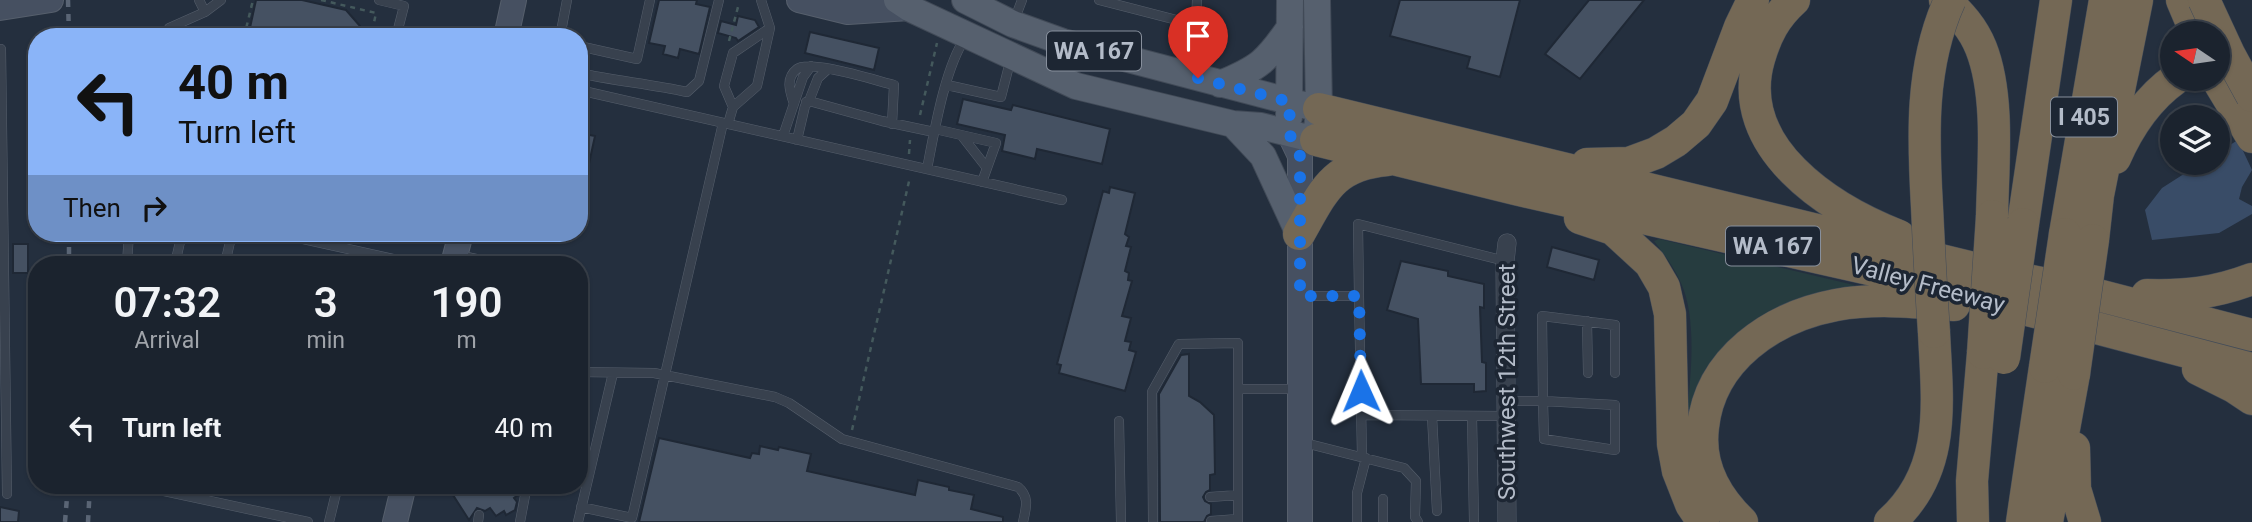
<!DOCTYPE html>
<style>
:root{--surface:#1b232e;--page:#242b36;--text:#f1f3f6;--muted:#a0a4aa;--line:#39404a}
body{margin:0;font-family:Roboto,sans-serif;background:var(--page);color:var(--text);height:100vh;display:flex;flex-direction:column;font-size:26px;white-space:nowrap}
*{box-sizing:border-box;margin:0}
p{font-size:23px;color:var(--muted)}
.icon{flex:none;width:38px;height:38px;fill:none;stroke:currentColor;stroke-width:2;stroke-linecap:round;stroke-linejoin:round}
.map{position:relative;flex:1;overflow:hidden}
.side{position:absolute;left:28px;top:256px;width:560px;height:238px;display:flex;flex-direction:column;background:var(--surface);border-radius:28px;box-shadow:0 2px 5px #0004,0 0 0 2px var(--line)}
.side>*{flex:none}
.hud{position:absolute;left:28px;top:28px;width:560px;height:214px;border-radius:28px;box-shadow:0 2px 5px #0004,0 0 0 2px var(--line);background:#8ab4f8;color:#111;overflow:hidden}
.needle{width:46px;rotate:283deg}
.controls{position:absolute;left:2160px;top:21px;display:grid;gap:14px}
.controls a{display:grid;place-items:center;width:70px;height:70px;border-radius:50%;background:var(--surface);box-shadow:0 2px 5px #0004,0 0 0 2px var(--line);font-size:35px}
.pin{position:absolute;display:grid;place-items:center;width:60px;height:60px;color:#fff;margin:-72px -30px;border-radius:50% 50% 50% 0;rotate:-45deg;box-shadow:0 0 7px #0007}
.pin .icon{rotate:45deg}
.me{position:absolute;width:77px;margin:-38px;rotate:359deg;stroke-linejoin:round;filter:drop-shadow(0 0 5px #0008)}
.turn{display:flex;align-items:center;gap:24px;height:147px;padding:0 35px;font-size:32px}
.turn .icon{width:91px;height:91px;stroke-width:2.5}
.turn b{display:block;font-size:49px;line-height:60px}
.then{display:flex;align-items:center;height:66px;padding:0 35px;background:#0003;gap:14px;font-size:26px}
.eta{display:flex;justify-content:space-evenly;align-items:center;height:119px;text-align:center}
.eta b{font-size:42px;font-weight:600;line-height:49px}
ul{padding:0;list-style:none}
li{display:flex;align-items:center;gap:21px;height:105px;padding:0 35px}
li div{flex:1}
li b{display:block;font-size:26px}
li em{font-style:normal}
.map>svg:first-child{display:block}
.green{fill:#263c3f}
.water{fill:#394c67}
.building{fill:#455162;stroke:#1f2835;stroke-width:2}
.lines{fill:none;stroke-linecap:round;stroke-linejoin:round}
.lane-casing{stroke:#565f6c;stroke-width:10}
.street-casing{stroke:#565f6c;stroke-width:19}
.secondary-casing{stroke:#565f6c;stroke-width:26}
.primary-casing{stroke:#414a57;stroke-width:28}
.highway-casing{stroke:#434c59;stroke-width:33}
.path{stroke:#44595c;stroke-width:2.5;stroke-dasharray:5 5;stroke-linecap:butt}
.lane{stroke:#38414e;stroke-width:9}
.street{stroke:#38414e;stroke-width:18}
.secondary{stroke:#465061;stroke-width:24}
.primary{stroke:#56606e;stroke-width:26}
.highway{stroke:#746855;stroke-width:32}
.rail{stroke:#5a6575;stroke-width:4.5;stroke-dasharray:7 7;stroke-linecap:butt}
.highway-bridge-casing{stroke:#434c59;stroke-width:33;stroke-linecap:butt}
.highway-bridge{stroke:#746855;stroke-width:32}
.route{stroke:#1a73e8;stroke-width:12;stroke-dasharray:0 21.6}
.labels{text-anchor:middle;dominant-baseline:central;stroke-width:7;stroke-linejoin:round;paint-order:stroke}
.shield{fill:#1d2633;stroke:#878f9c;stroke-width:2}
.shield-label{font-size:23px;font-weight:bold;fill:#b4bcc9}
.street-label{font-size:24px;fill:#b4bcc9;stroke:#1d2633}
</style>
<div class="map">
<svg width="2252" height="522" viewBox="0 0 2252 522">
<rect width="100%" height="100%" fill="#242f3e"/>
<path class="green" d="M1659,239L1854,285L1853,290L1815,298L1698,414L1687,413C1691,375 1697,318 1681,283C1674,267 1664,254 1654,241Z"/>
<path class="water" d="M2238,140L2252,170L2242,187L2239,199L2252,206V214L2219,233L2152,240L2145,210L2162,188L2201,163H2217V153Z"/>
<path class="building" d="M256,0H302L346,10L360,26L363,37H248Z
M659,0H697L696,4L710,7L699,54L680,49L678,58L663,54L665,46L649,43Z
M1400,0H1520L1500,77L1467,68L1470,57L1390,36Z
M1589,0H1644L1580,79L1545,54Z
M738,16L755,20L759,27L738,41L736,38L718,33L721,21L736,25Z
M810,32L879,48L874,70L805,53Z
M963,99L1011,110L1013,105L1110,129L1102,164L1037,149L1035,159L1002,151L1005,135L957,124Z
M579,133L595,136L585,182L579,181Z
M1110,187L1135,193L1125,234L1129,237L1126,246L1131,247L1125,271L1129,273L1128,280L1132,281L1122,316L1131,318L1125,341L1131,342L1129,350L1136,352L1125,391L1059,373L1061,365L1057,364L1103,191L1109,193Z
M13,244H28V273H13Z
M1552,247L1599,260L1594,280L1547,267Z
M1401,261L1448,271V276L1484,284V308L1480,307L1482,362L1486,363V391L1474,392V384H1421L1418,319L1387,310Z
M1189,354V396L1200,402L1214,415L1215,474L1210,475V490L1206,492L1203,497L1205,501L1211,504V514L1207,516L1204,522H1160L1159,394L1181,355Z
M659,438L750,458L752,453L759,454L760,446L778,450L779,447L811,454L807,471L915,495L918,480L949,487V490L974,495L971,509L1003,517V522H639Z
M470,485H520L518,495L514,498L517,502L515,510L506,515L504,511L496,516L490,508L485,511L477,508L469,520L453,495L458,492L467,494L470,490Z
M0,507L19,511L18,522H0Z"/>
<g class="lines">
<defs>
<path id="lane" d="M199,0L205,12
M379,0L404,6L396,37
M1099,0L1196,25L1197,0
M1014,21L1022,0
M510,29L542,37
M165,37L169,28L205,12L221,0
M560,37L567,0
M579,46L637,59L650,0
M1,49L7,494
M579,73C615,81 651,84 687,92L699,81L719,0
M947,85L1001,97L1011,58
M579,90L1062,200
M806,102L809,101L818,78L828,69
M794,104C790,92 785,78 797,69C810,59 877,81 894,85L892,124
M733,107L724,86L733,53L770,28
M728,124L733,107L757,86L770,28L761,0
M935,129L996,143L982,182
M783,136L803,77L811,66
M962,136L987,168
M797,140L805,106L809,101L882,121L934,132
M927,169C934,133 945,66 966,37
M276,233L393,259L399,264
M458,255L500,264
M127,264L129,233
M175,264L182,233
M225,264L232,233
M1301,296H1359L1358,224L1505,261
M1359,296L1362,457
M1587,321L1588,373
M579,372L654,373L775,397L789,403L842,439L1018,487C1030,497 1026,508 1023,522
M1239,389H1298
M1506,401H1543L1542,316L1615,325V373
M1543,401L1615,405V450L1544,439Z
M1361,415L1506,416
M1432,416L1437,511
M1472,416L1474,522
M1119,421L1121,522
M1301,442L1404,468L1416,481L1415,517L1418,522
M136,485L308,522
M462,485L464,488
M1210,497L1238,495
M1383,499V522
M581,507L632,518L723,123
M1211,521L1238,519
M329,522L338,485
M478,522L479,515
M520,522L527,485
M578,522L613,373
M1153,522L1152,392L1179,344L1238,343V522
M1357,522V493L1366,458"/>
<path id="street" d="M1507,243L1505,261L1507,522"/>
<path id="secondary" d="M799,0L848,12L909,8
M0,8L51,0
M506,37L514,0
M1289,133L1300,156V522
M453,264L461,233
M395,522L404,485"/>
<path id="primary" d="M897,0L909,8L1076,86L1233,124L1261,126L1316,140L1319,109L1317,0
M965,0L1013,24L1063,42L1319,109
M1220,84C1259,68 1267,61 1290,27
M1289,117L1290,0
M1233,124L1263,156L1299,234"/>
<path id="highway" d="M1794,0C1775,17 1766,35 1759,59C1733,148 1830,209 1899,236
M1945,0C1960,14 1973,28 1981,48C2000,96 1993,165 1992,216
M2182,0L2196,33
M2217,79L2252,137
M1319,109L1998,274L2090,293L2252,335
M1316,140L1515,189L1895,275L2252,369
M2115,158C2129,126 2147,99 2175,79
M1587,164L1629,163L1656,153L1676,141L1696,124L1712,101L1740,27L1753,0
M1580,218L1613,229L1650,263L1664,287L1670,314L1673,444L1678,471L1691,504L1703,522
M2023,224L2056,0
M1299,234C1324,190 1333,165 1387,160
M2065,234L2105,0
M2093,240L2098,195L2137,0
M2147,295C2186,296 2215,293 2252,279
M2198,369L2234,387L2252,399
M2074,448L2075,489L2085,522
M1742,522C1715,496 1698,465 1703,427C1710,359 1772,317 1836,305C1874,298 1915,302 1954,305
M1890,522C1948,470 1937,401 1934,332
M1973,522L1972,481L1983,353
M2022,522L2045,367
M2047,522L2074,374"/>
</defs>
<use href="#lane" class="lane-casing"/>
<use href="#street" class="street-casing"/>
<use href="#secondary" class="secondary-casing"/>
<use href="#primary" class="primary-casing"/>
<use href="#highway" class="highway-casing"/>
<path class="path" d="M321,0L376,13L371,37
M244,37L253,0
M729,41L738,7
M920,115L937,43
M909,154L910,140
M852,430L910,177"/>
<use href="#lane" class="lane"/>
<use href="#street" class="street"/>
<use href="#secondary" class="secondary"/>
<use href="#primary" class="primary"/>
<use href="#highway" class="highway"/>
<path class="rail" d="M68,0L69,37
M69,233V264
M65,522L68,485
M88,522L90,485"/>
<defs>
<path id="highway-bridge" d="M2204,0L2229,54L2252,96
M1934,332C1931,290 1929,249 1927,207C1923,137 1920,66 1950,0
M1983,353L1992,216
M2004,358L2023,224
M2045,367L2065,234
M2074,374L2093,240"/>
</defs>
<use href="#highway-bridge" class="highway-bridge-casing"/>
<use href="#highway-bridge" class="highway-bridge"/>
</g>
<g class="lines">
<path class="route" d="M1198,78L1290,102L1289,133L1300,156V296H1359L1361,391"/>
</g>
<g class="labels">
<g class="shield">
<rect x="1047" y="31.5" width="94" height="39" rx="5"/>
<rect x="2051" y="97.5" width="66" height="39" rx="5"/>
<rect x="1726" y="226.5" width="94" height="39" rx="5"/>
</g>
<g class="shield-label">
<text x="1094" y="51">WA 167</text>
<text x="2084" y="117">I 405</text>
<text x="1773" y="246">WA 167</text>
</g>
<g class="street-label">
<text transform="translate(1928 285) rotate(15)">Valley Freeway</text>
<text transform="translate(1507 382) rotate(-90)">Southwest 12th Street</text>
</g>
</g>
</svg>
<div class="controls">
<a><svg class="needle" viewBox="-14 -14 28 28"><path d="M0-13l5 13h-10z" fill="#e53935"/><path d="M0 13l5-13h-10z" fill="#a0a4aa"/></svg></a>
<a><svg class="icon" aria-label="layers" viewBox="0 0 24 24"><path d="M12 4l9 5-9 5-9-5zM3 14l9 5 9-5"/></svg></a>
</div>
<div class="pin" style="left:1198px;top:78px;background:#d93025"><svg class="icon" aria-label="arrive" viewBox="0 0 24 24"><path d="M6 21V4h12l-3 4 3 4H6"/></svg></div>
<svg class="me" style="left:1361px;top:391px" viewBox="-20 -20 40 40"><path d="M0-17L14 15 0 8-14 15z" fill="#1a73e8" stroke="#fff" stroke-width="4"/></svg>
<div class="hud">
<div class="turn"><svg class="icon" aria-label="left" viewBox="0 0 24 24"><path d="M17 20v-9H6M10 6l-5 5 5 5"/></svg><div><b>40 m</b>Turn left</div></div>
<div class="then">Then<svg class="icon" aria-label="right" viewBox="0 0 24 24"><path d="M7 20v-9h11M14 6l5 5-5 5"/></svg></div>
</div>
<section class="side">
<div class="eta">
<div><b>07:32</b><p>Arrival</p></div>
<div><b>3</b><p>min</p></div>
<div><b>190</b><p>m</p></div>
</div>
<ul>
<li><svg class="icon" aria-label="left" viewBox="0 0 24 24"><path d="M17 20v-9H6M10 6l-5 5 5 5"/></svg><div><b>Turn left</b></div><em>40 m</em></li>
</ul>
</section>
</div>
